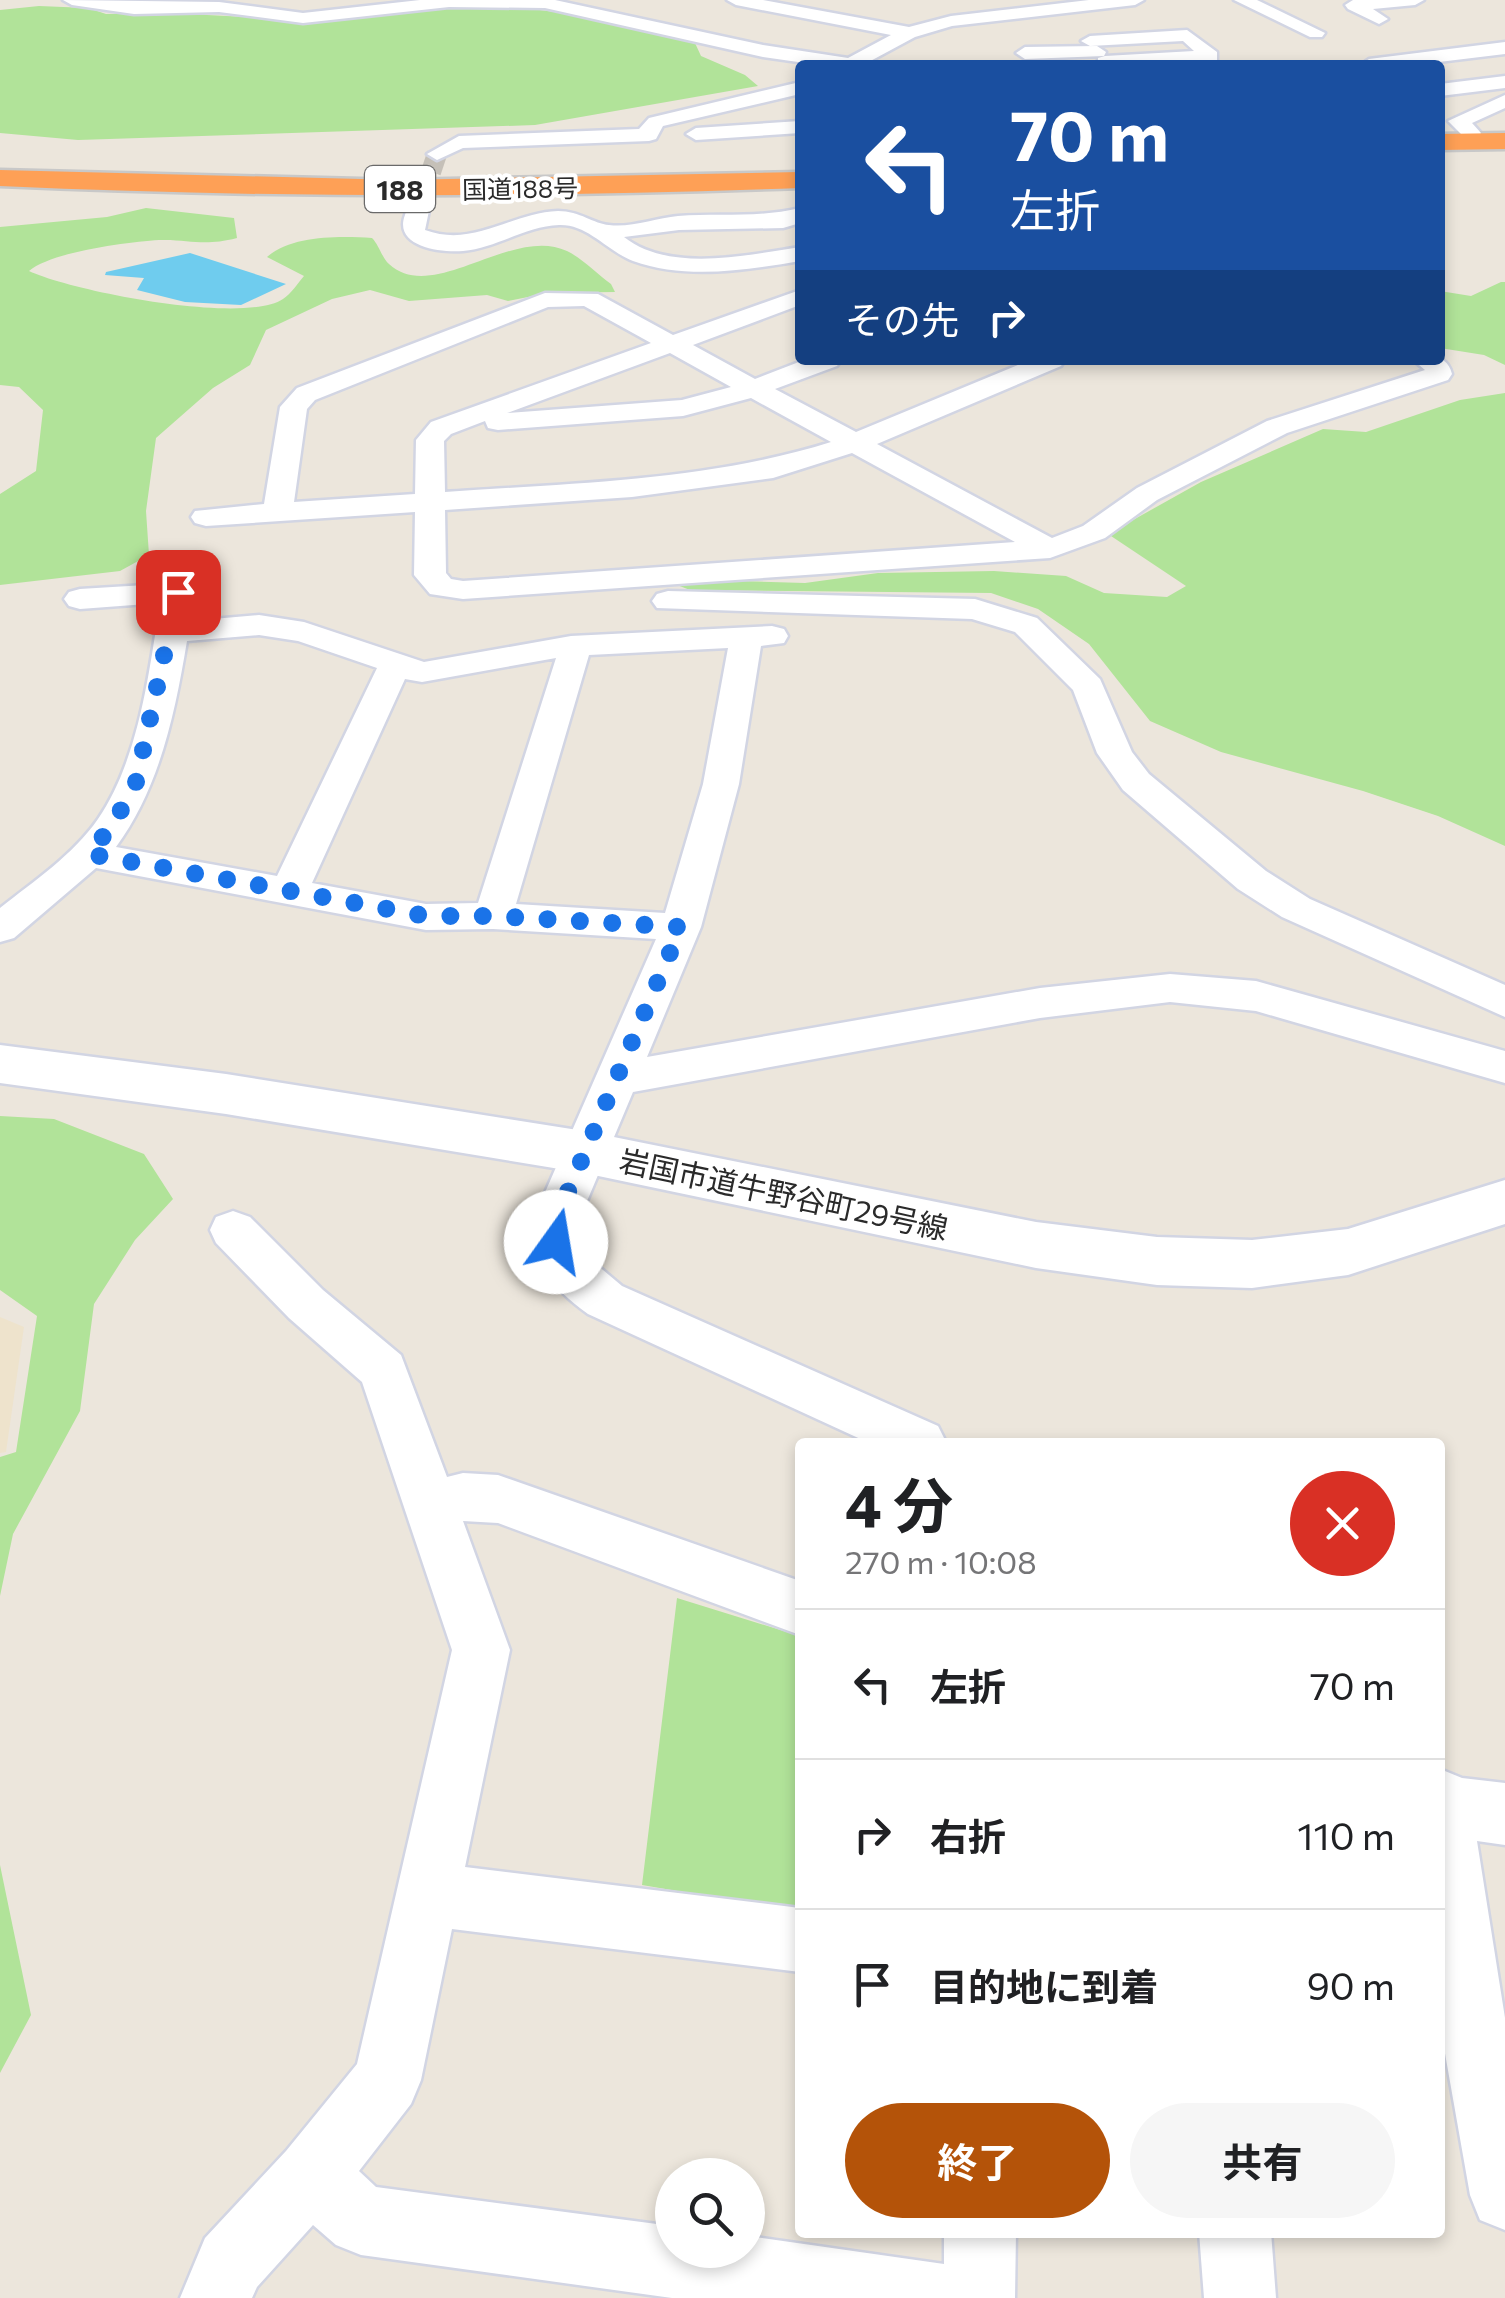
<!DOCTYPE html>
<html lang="ja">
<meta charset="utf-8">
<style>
:root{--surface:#fff;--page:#f6f6f6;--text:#202124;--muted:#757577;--line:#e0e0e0;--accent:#b45309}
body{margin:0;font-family:Commissioner,"Noto Sans JP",sans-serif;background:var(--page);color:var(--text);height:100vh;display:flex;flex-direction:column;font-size:38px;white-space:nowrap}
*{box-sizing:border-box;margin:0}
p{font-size:32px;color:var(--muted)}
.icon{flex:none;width:55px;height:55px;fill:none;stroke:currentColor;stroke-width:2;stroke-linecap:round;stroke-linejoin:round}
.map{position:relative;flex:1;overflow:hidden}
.details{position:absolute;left:795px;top:1438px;width:650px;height:800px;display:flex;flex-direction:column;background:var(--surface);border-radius:10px;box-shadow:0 5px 15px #0003}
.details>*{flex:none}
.guide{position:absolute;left:795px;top:60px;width:650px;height:305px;border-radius:10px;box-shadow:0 5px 15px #0003;background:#1a4fa0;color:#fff;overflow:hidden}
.controls{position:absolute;left:655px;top:2158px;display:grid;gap:20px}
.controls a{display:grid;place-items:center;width:110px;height:110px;border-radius:50%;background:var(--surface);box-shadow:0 5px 15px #0003;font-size:50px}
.pin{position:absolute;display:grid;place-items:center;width:85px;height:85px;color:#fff;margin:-42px;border-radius:20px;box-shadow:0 5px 15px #0006}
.me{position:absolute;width:110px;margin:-55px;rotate:13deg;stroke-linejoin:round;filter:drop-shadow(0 0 8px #0008)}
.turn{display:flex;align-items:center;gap:35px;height:210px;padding:0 50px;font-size:45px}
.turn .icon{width:130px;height:130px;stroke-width:2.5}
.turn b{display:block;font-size:70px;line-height:85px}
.then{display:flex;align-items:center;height:95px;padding:0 50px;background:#0003;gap:20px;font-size:38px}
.round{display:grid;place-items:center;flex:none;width:105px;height:105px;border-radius:52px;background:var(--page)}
.head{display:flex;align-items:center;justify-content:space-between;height:170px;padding:0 50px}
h1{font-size:60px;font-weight:700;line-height:75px}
.button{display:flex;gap:20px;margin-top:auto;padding:20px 50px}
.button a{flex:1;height:115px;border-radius:60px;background:var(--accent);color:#fff;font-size:40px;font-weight:700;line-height:115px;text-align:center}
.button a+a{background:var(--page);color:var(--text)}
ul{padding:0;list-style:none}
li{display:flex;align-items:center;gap:30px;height:150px;padding:0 50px;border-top:2px solid var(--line)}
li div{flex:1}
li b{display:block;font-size:38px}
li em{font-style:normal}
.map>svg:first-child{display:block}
.education{fill:#eee3cc}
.green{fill:#b1e399}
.water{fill:#6fccee}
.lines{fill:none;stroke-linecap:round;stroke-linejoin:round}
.street-tunnel{stroke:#c5c0b8;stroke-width:20;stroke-dasharray:20 10;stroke-linecap:butt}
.street-casing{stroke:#d2d5e3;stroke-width:5}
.secondary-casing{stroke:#d2d5e3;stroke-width:5}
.highway-casing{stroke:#c8c8c8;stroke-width:5}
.street{fill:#fff;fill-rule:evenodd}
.secondary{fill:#fff;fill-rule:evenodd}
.highway{fill:#fea056;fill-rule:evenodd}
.route{stroke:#1a73e8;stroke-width:18;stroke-dasharray:0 32.4}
.labels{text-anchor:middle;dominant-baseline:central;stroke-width:8;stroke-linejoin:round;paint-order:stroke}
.far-street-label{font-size:25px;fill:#2a2a2a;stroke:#fff}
.shield{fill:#fff;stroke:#6a6a6a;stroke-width:2.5}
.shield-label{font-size:28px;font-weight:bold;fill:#2a2a2a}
.street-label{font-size:30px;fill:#2a2a2a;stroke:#fff}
</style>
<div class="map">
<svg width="1505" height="2298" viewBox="0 0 1505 2298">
<rect width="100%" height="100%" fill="#ece6dc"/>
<path class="education" d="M0,1317L24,1327L6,1452L0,1453Z"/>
<path class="green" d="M476,5C550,7 624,22 695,43L701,56L745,75L758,86L535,125L78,140L0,133V10L39,6L88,8L106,14L168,13L326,21L416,8Z
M146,208L234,218L237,238C202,247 190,239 159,240C127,242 51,252 29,271C71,291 244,325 283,299C291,294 298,283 304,276L267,257C292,235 340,236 372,238C379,245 382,258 389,264C433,305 512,225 567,251C583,259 597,274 611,284L615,292L548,293L508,301L487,295L409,301L370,290L332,299L266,330L250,365L213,388L156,438L146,511L149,555L120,571L0,585V494L36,471L43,410L19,387L0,385V227L107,217Z
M1501,282H1505V365L1484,355L1440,348V291L1471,296Z
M1505,393V846L1438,816L1363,791L1221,752L1150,721L1089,644L1038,609L991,593L690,590L677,585L706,580L805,583L878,573L994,571L1066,576L1104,593L1167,597L1186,586L1108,534L1201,482L1323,429L1366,432L1460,400Z
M0,1116L54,1119L144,1154L173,1199L135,1240L94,1304L80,1411L13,1534L0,1596V1457L16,1452L37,1316L0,1290Z
M677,1598L800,1636V1912L642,1885Z
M0,1865L31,2015L0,2073Z"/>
<path class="water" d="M190,253L286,284L241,305L185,302L137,290L144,278L105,275L106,272Z"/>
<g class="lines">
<path class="street-tunnel" d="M431,172L437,154"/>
<defs>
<path id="street" d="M63,0L219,2L303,13L420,0H555L763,45L848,58L891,35L736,5L727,0H763L909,27L951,16L1089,0H1144L1135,5L952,26L915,37L863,65H819L763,57L545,8L449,7L303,23L219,12L134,14L72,5Z
M1234,0H1257L1325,33L1322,37H1310Z
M1353,0H1424L1415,5L1373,9L1388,19L1379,24L1348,9L1345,5Z
M1187,30L1217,52V60L1098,65V58L1105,56L1194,51L1183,41L1090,46L1081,41L1090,36Z
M1505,42V54L1414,65H1360L1369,59Z
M1097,46L1106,52L1104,56L1025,59L1016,53L1025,47Z
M1505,76V88L1440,96V84Z
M800,82V94L663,126L656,139L649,141L463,148L437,160L427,154L459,136L639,129L649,118Z
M1505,95V108L1472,123L1481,133L1478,137H1464L1448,121Z
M800,121V133L696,140L686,134L696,128Z
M419,199L430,206L425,230C474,248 510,213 558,211C580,211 594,224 609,225C631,228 656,218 678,216C719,213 760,218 800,208V223L783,228L679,230L624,237C669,273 748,255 800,247V261C747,270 686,280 633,261C607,251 588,224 559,225C526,226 496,248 463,251C439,253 393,246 405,215C408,205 409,202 419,199Z
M800,290V305L693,345L755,379L804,360H841L837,366L775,389L856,432L1030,360H1065L1061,366L877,444L1052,538L1083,526L1137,488L1267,421L1425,370L1413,360C1432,360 1446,352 1452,374L1448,380L1287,433L1157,500L1105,538L1050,558L463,599L430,594L414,575L415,512L206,526L195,523L191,517L195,511L264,504L280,407L297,388L545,293L598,294L673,335ZM584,306L651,343L431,422L416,440L415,494L294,502L307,409L315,400L548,307ZM670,353L731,387L682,400L507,413ZM751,398L831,442C707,481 574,483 445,492L444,441L451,434L485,421L488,428L498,430L683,416ZM852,453L1015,542L463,581L451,579L446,573L445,510L632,497L773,478Z
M178,583L189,585L194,592L190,621L259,615L304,622L424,662L571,636L772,626L784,629L788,636L784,643L761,646L739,784L701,927L647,1057L1040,988L1170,974L1256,981L1505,1051V1083L1256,1011L1170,1002L1040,1018L633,1092L582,1213L584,1254L622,1286L938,1426L946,1442H867L588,1314C550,1287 531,1261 536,1213L656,939L493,929L426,930L96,868L14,938L0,942V908C34,881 73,855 98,819C139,759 149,673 160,603L80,609L69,606L64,599L69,592L80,589ZM259,635L298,641L377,668L277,876L116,847C160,787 175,713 187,641ZM728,648L703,784L665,913L516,904L589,655ZM556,658L478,903L426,904L312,883L405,679L422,682Z
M668,591L975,599L1037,618L1100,679L1132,752L1149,774L1266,871L1310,899L1505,985V1017L1282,917L1238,889L1123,790L1097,753L1073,690L1015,632L972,619L657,608L652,601L657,594Z
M233,1211L250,1217L323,1290L401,1355L447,1477L463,1473L498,1475L800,1581V1635L498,1523L463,1521L510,1650L465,1867L800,1908V1972L452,1929L421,2080L411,2104L359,2171L376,2187L672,2226V2250H748V2236L944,2264V2232H1016L1015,2298H672L361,2255L336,2245L313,2225L257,2287L252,2298H180L205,2238L286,2151L357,2064L452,1650L362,1382L289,1318L216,1243L210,1230L216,1217Z
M1440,1769L1462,1778L1505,1783V1845L1477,1841L1505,2018V2230L1480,2220L1470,2195L1440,2025Z
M1199,2232H1271L1276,2298H1204Z"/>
<path id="secondary" d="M0,1045L226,1074L584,1131L1036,1222L1157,1237L1252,1240L1348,1229L1505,1180V1224L1348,1275L1252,1288L1157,1285L1036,1268L584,1173L226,1114L0,1083Z"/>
<path id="highway" d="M1505,133V149L1440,150V134Z
M0,170L400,180L800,172V188C533,198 267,198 0,186Z"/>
</defs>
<use href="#street" class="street-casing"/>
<use href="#secondary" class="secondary-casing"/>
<use href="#highway" class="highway-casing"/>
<use href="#street" class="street"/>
<use href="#secondary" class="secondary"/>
<use href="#highway" class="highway"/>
</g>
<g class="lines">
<path class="route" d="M178,592L136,782L114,823L89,854L426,916H493L681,927L559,1213L556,1242"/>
</g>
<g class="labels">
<g class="far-street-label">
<text transform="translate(520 188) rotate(-1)">国道188号</text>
</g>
<rect class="shield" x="365" y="166" width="70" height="46" rx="8"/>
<g class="shield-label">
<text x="400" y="189">188</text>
</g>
<g class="street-label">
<text transform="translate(784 1193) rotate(12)">岩国市道牛野谷町29号線</text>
</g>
</g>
</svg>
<div class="controls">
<a><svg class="icon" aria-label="search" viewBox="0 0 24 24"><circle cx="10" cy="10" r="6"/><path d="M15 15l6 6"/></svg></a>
</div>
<div class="pin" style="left:178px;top:592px;background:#d93025"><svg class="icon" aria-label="arrive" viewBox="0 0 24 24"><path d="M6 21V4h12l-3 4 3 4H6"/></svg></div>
<svg class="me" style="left:556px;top:1242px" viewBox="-20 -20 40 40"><circle r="19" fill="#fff"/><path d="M0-13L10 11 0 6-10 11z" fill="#1a73e8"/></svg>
<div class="guide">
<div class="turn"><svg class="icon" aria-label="left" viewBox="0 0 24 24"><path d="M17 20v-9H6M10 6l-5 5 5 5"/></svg><div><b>70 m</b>左折</div></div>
<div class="then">その先<svg class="icon" aria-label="right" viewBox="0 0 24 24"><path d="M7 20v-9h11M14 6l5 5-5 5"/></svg></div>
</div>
<section class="details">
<div class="head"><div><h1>4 分</h1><p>270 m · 10:08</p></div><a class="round" style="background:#d93025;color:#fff"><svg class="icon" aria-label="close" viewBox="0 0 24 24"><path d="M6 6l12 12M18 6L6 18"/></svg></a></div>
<ul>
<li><svg class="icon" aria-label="left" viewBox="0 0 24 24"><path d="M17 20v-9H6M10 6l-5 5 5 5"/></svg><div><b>左折</b></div><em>70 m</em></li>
<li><svg class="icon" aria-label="right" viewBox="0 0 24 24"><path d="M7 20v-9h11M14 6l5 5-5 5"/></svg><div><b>右折</b></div><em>110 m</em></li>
<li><svg class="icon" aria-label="arrive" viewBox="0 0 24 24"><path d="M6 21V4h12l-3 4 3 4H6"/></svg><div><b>目的地に到着</b></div><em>90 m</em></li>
</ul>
<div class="button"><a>終了</a><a>共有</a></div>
</section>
</div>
